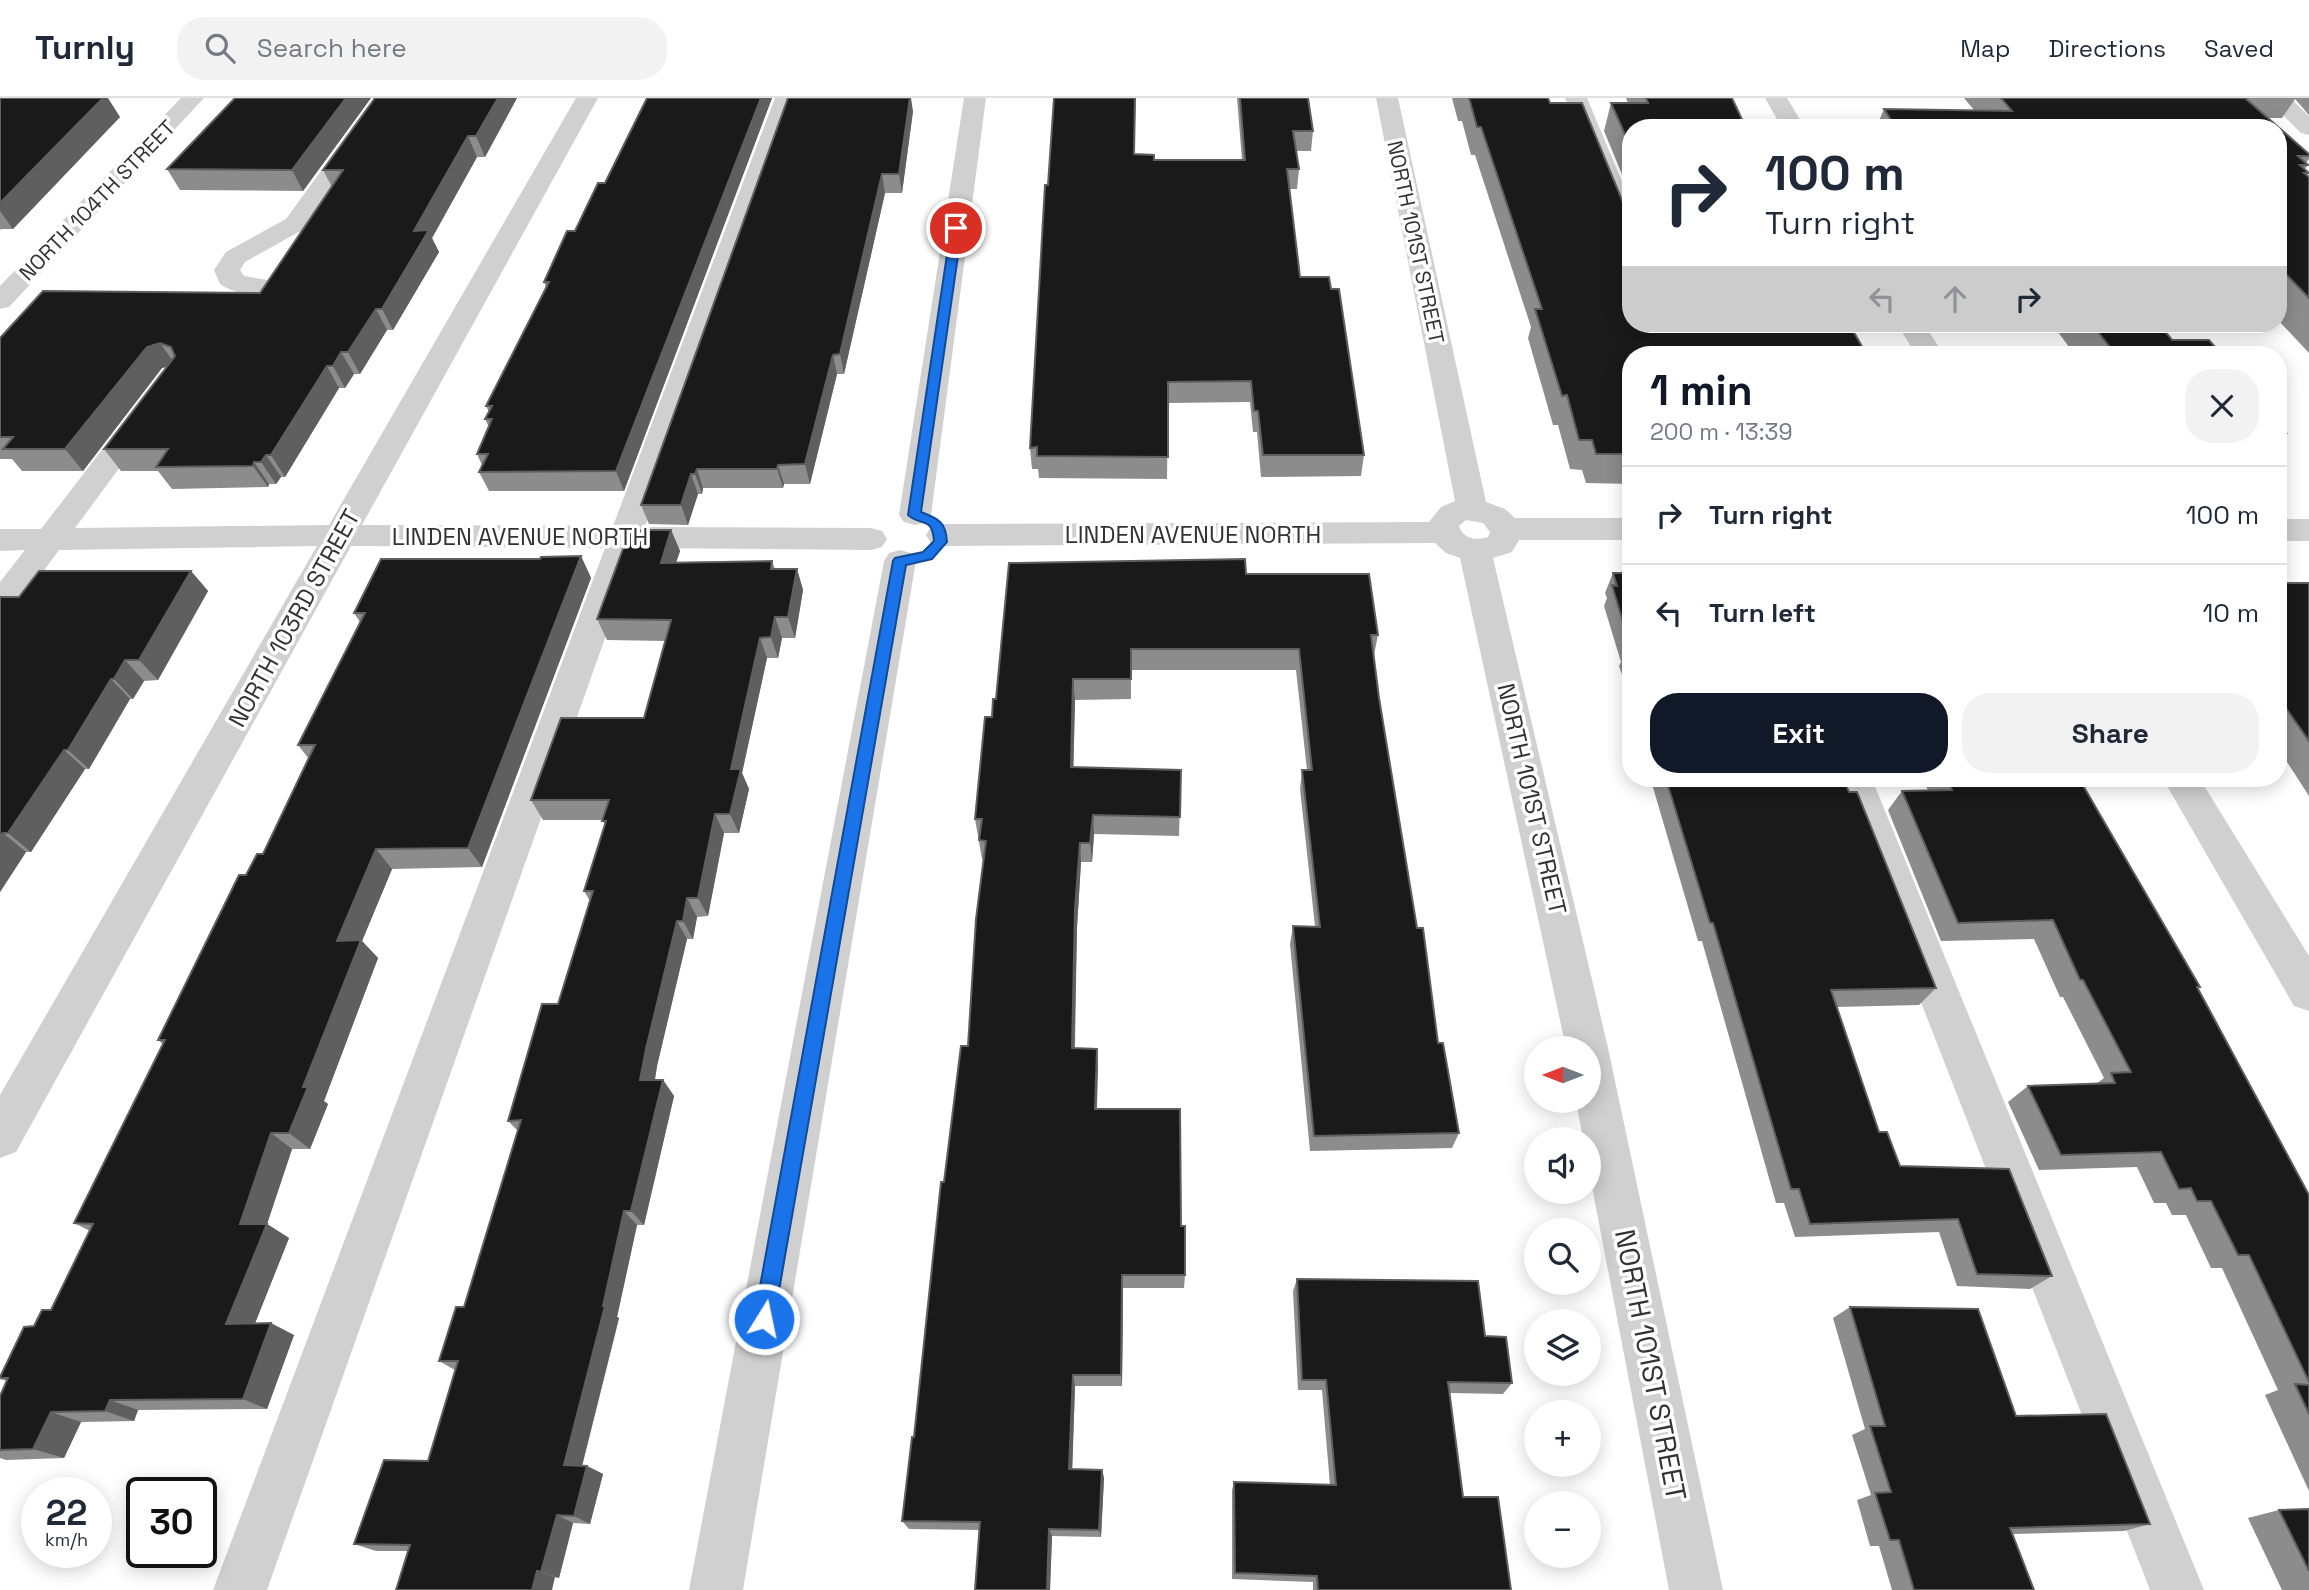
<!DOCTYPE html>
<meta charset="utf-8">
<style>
:root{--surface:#fff;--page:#f2f2f3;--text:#1f2937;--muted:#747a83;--line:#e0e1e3;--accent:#111827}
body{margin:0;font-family:"Space Grotesk",sans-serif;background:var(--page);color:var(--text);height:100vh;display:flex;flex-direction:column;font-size:26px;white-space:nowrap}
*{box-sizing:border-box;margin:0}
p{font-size:23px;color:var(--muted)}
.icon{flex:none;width:38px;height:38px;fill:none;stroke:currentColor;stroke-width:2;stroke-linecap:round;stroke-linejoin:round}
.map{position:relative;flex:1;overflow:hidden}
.panel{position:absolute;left:1622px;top:248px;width:665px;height:441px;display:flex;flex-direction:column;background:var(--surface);border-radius:28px;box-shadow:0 4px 18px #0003}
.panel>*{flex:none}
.banner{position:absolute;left:1622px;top:21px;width:665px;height:214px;border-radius:28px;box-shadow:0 4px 18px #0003;background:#fff;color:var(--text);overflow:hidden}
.needle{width:46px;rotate:270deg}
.buttons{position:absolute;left:1524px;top:938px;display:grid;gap:14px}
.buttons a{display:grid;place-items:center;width:77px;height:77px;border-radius:50%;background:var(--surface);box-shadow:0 4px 18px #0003;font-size:35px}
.speed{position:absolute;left:21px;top:1379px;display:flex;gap:14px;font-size:35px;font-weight:700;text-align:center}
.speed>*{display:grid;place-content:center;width:91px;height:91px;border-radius:50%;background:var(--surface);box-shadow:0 4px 18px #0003;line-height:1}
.speed small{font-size:18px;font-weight:400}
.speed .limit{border:4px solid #111;border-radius:10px;background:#fff;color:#111}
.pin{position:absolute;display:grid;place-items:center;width:60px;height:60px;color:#fff;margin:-30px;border:4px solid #fff;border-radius:50%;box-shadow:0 2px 7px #0007}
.me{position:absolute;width:77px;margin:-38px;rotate:10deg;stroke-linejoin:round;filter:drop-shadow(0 0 5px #0008)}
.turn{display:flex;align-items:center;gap:24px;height:147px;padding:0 28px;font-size:32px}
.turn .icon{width:91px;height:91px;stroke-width:2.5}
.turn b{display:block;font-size:49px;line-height:60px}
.lanes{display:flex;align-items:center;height:66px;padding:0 28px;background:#0003;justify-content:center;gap:35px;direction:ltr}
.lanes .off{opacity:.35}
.round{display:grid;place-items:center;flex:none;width:74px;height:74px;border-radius:28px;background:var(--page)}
.head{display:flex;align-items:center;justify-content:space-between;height:119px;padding:0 28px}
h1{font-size:42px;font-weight:700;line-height:52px;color:var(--accent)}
.button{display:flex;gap:14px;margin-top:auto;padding:14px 28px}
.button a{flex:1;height:80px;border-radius:28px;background:var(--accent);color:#fff;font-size:28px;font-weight:700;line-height:80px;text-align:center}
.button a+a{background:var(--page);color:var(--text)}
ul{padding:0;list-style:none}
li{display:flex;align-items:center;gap:21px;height:98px;padding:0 28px;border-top:2px solid var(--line)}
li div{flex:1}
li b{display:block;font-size:26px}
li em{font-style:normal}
header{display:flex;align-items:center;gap:42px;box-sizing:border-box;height:98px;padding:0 35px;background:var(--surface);border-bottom:2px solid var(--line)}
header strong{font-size:33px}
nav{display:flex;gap:38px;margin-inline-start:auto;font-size:24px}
.search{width:490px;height:63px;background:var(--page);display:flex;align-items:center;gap:18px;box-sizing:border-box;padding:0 24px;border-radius:28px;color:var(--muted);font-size:26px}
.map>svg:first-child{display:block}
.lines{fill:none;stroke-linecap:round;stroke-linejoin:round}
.minor{fill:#d0d0d0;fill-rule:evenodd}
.wall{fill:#8c8c8c}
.shaded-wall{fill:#5f5f5f}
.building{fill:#1a1a1a;stroke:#5f5f5f;stroke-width:2}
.route{fill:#1a73e8;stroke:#114b97;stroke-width:2}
.labels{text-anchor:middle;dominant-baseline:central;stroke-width:7;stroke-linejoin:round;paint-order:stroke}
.far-street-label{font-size:21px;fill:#333;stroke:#fff}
.street-label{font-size:24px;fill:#333;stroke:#fff}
.near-street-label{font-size:28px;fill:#333;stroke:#fff}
</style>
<header>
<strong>Turnly</strong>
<div class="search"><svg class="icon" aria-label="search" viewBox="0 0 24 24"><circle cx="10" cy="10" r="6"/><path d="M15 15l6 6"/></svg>Search here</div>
<nav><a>Map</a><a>Directions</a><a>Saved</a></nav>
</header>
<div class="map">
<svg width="2309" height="1492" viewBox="0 0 2309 1492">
<rect width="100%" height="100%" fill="#fff"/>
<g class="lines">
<path class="minor" d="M181,0H204L9,209L0,211V188Z
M374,0H396L304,131L245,164L240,172L244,178L285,185L289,191L285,197C267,201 235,197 220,186L214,172L226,154L286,121Z
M576,0H598L362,427L613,428L775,0H797L645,429L871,430L882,433L887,441L882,449L871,452L637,450L267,1492H213L605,450L351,448L16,1054L0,1060V997L317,448L59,452L12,516L0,520V484L25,452L0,453V431H41L132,313L142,310L152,313L157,319L75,430L329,427Z
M964,0H986L931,417L926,424L915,427L904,424L899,417Z
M1376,0H1398L1486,404L1505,411L1515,420H1631V442H1519L1512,454L1493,460L1608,950L1723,1492H1669L1589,1073V1041H1583L1576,1003H1589V950H1566L1460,460L1446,455L1435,445L942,448L931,445L926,437L931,429L942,426L1429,424L1441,409L1455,403ZM1466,422L1483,425L1490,434L1488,439C1476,443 1463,441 1459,428Z
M1565,0H1587L1631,105V143L1622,140L1618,135Z
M1765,0H1787L1805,30H1782Z
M2266,0H2290L2309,18V37L2301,35Z
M1897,226H1924L1944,257H1916Z
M2278,421H2309V443H2278Z
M900,452L911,455L916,463L743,1492H689L884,463L889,455Z
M1834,681H1872L2204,1492H2150Z
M2163,681H2200L2309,858V913L2294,908Z"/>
</g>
<path class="wall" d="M0,0L120,19L13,131H1L0,132Z
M371,0L303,93L180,92L167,71Z
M517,0L485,59H477L432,140L439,154L393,232H387L360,276H354L345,290H339L285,379H281L276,386H269L268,389L172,391L158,373H121L104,351L167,269L162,270L83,373H22L12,361H0V240L260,195L332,89L323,72Z
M647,0H772L624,393H489L479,374L482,367L477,356L489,329L485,321L489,314L486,308L546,189L544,184L605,85Z
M1054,0H1136L1134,56L1154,62H1242L1237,0H1308L1313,33L1311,53H1296L1299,71L1297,91H1289L1300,179L1331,191L1364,357L1361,378L1261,379L1257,334H1253L1250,304L1168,305L1167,381L1039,380L1038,371H1032L1030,350Z
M1452,0H1548L1550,5L1624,107L1676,230L1685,229L1684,226H1849L1631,257V386L1586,385L1582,372L1570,371L1558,327H1553L1528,240L1531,229L1475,57H1471L1462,23H1458Z
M1626,0H1732L1631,30V98L1604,33L1611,5H1628Z
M1964,0H2309V17L2295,1L2282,20H2268L2309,56V61L2306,65L2308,67L2305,71L2309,75L2307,77L2309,79V255L2278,222V30H1876L1884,11L1974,12Z
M913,13L902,95H885L844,276H837L810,386H784L783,390H703L702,396H698L688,427L649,426L641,407Z
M2052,226H2159L2172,242L2222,257H2075Z
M2278,325L2286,335L2278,344Z
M671,432L680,453L676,464L772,463L775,471H797L803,492L795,540H782L778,560H767L742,675L749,691L739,735H724L708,818L697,819L693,841H687L657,968L655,982H663L674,998L644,1127H637L617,1219L619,1220L582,1368H587L603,1376L590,1426L573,1425L559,1480L408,1453H376L354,1446L428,1363L455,1272L439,1263L464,1209L518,1033L508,1023L558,906L590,803L584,793L605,727L602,722H543L531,702L644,620L665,543L607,542L597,521Z
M581,458L591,480L482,769L392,771L362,843L378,860L324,1003L328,1006L310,1051H292L267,1126L289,1140L255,1225L294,1237L267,1311L138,1312L134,1323L81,1324L64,1360L6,1362L0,1360V1298L7,1283L0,1281L34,1228L51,1212L90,1133L74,1125L163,946L158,942L246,777L263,756L309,661L298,647L360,524L354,515L540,461Z
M191,473L208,493L158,582L144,583L133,601H130L89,671H85L31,754H26L0,794V499H19Z
M1613,475H1631V602L1619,568L1621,564L1604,508L1607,500L1605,495Z
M1246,476L1378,537L1374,557L1379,600L1417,830L1438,945L1459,1035L1452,1050L1310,1053L1290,846L1293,828H1315L1300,691L1302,672H1307L1296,572H1131V601L1075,602L1073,669L1181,672L1179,738L1094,736L1092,764H1081L1077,829L1075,950L1097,951L1098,967L1097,1011L1181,1128L1185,1177L1184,1190H1123L1122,1288H1075L1072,1371L1102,1372L1104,1380L1101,1439L1052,1438L1050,1492H975L979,1432L909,1431L902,1423L914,1339L944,1084L968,948L983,761H982L975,721L996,601Z
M2278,485H2309V698L2278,650Z
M1654,681H1843L1936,890L1919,907L1836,909L1879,1034L1900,1068L2052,1178L2030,1191L1957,1188L1939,1134L1795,1139L1784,1105H1776L1702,843H1698L1652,686Z
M1922,681H2088L2089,684L2084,690L2200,889L2198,891L2309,1097V1393L2265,1297L2278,1292L2222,1170H2211L2186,1117H2172L2166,1105H2154L2137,1069L2039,1072L2008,1004L2028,988L2096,986L2104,980L2063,899H2060L2034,841L1941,843L1888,712L1902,693L1928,692Z
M1297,1181L1485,1238L1512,1285L1503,1296L1450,1295L1463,1399L1511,1492H1313V1484L1232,1481V1392L1234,1384L1330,1387L1322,1292H1298L1293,1193Z
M1850,1209L2016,1318L2150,1426L2124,1433L2013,1436L2034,1492H1892L1879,1448H1870L1857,1402L1871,1397L1852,1337L1865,1331L1833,1220Z
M2309,1411V1492H2282L2248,1420L2279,1412Z"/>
<path class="shaded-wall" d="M103,0H108L120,19L13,131L0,113V105Z
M346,0H371L303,93L292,72Z
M498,0H517L485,59L476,38Z
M761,0H772L624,393L616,373Z
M910,0H911L913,13L902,95L899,76Z
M468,38L477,59L432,140L439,154L393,232L382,211L414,133Z
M882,76L885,95L844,276L840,256Z
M376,211L387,232L360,276L348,254Z
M160,245L175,266L162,270L83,373L65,351L147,249Z
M341,254L354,276L345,290L333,268Z
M833,257L837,276L810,386L805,366Z
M327,268L339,290L285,379L271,357Z
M266,357L281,379L276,386L261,364Z
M254,364L269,386L268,389L253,368Z
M778,367L784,386L783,390L777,371Z
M697,371L703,390L702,396L695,376Z
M691,376L698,396L688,427L681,407Z
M671,432L680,453L669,486L661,465Z
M581,458L591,480L482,769L468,750Z
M797,471L803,492L795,540L788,519Z
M191,473L208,493L158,582L139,562Z
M775,519L782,540L778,560L771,539Z
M760,540L767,560L742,675L749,691L739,735L730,716L731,671Z
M125,562L144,583L133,601L114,581Z
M111,581L130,601L89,671L68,652Z
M1073,581L1075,602L1073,689L1071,669Z
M64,652L85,671L31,754L8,735Z
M715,716L724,735L708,818L698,800Z
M1093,717L1094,736L1092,764L1090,745Z
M3,735L26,754L0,794V739Z
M1080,745L1081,764L1077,829L1074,967L1072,950L1075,811Z
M376,751L392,771L362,843L378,860L324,1003L328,1006L310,1051L289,1035L303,989L337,843Z
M687,800L697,819L693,841L683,823Z
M677,823L687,841L657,968L652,998L640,982L646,951Z
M1097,951L1098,967L1096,1026L1095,1011Z
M663,982L674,998L644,1127L631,1113Z
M271,1035L292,1051L267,1126L289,1140L250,1238L226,1226L240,1126Z
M624,1113L637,1127L617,1219L619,1220L580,1376L564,1367L603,1208Z
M1122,1177L1123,1190L1122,1288L1121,1277Z
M271,1225L294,1237L267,1311L243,1301Z
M1073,1277L1075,1288L1072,1379L1069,1371Z
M110,1302L138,1312L134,1323L105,1313Z
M51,1314L81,1324L64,1360L33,1351Z
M587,1368L603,1376L590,1426L574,1418Z
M1102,1372L1104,1380L1101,1439L1099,1432Z
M557,1417L573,1425L559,1480L541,1474Z
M1049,1431L1052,1438L1050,1492H1047Z
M537,1473L555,1479L552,1492H532Z"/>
<path class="building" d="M0,0H103L0,105Z
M235,0H346L292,72L167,71Z
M375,0H498L476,38H468L414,133L429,132L382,211H376L348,254H341L333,268H327L271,357H266L261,364H254L253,368L156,369L168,351H104L175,258L171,249L160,245L147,249L65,351H3L13,339H0V240L43,193L260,195L343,72H323Z
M647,0H761L616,373L479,374L488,356H477L492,321H485L492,308H486L549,184H544L567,133H575L598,85H605Z
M788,0H910L899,76H882L840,256L833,257L805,366L778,367L777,371H697L695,376H691L681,407H641Z
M1054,0H1135L1134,56L1154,57V62H1245L1240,0H1308L1313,33H1293L1299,71H1287L1300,179H1329L1331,191H1339L1364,357H1263L1258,313H1254L1251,283L1168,284V359L1037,358V349L1030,350L1045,87H1048Z
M1469,0H1548L1550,5H1582L1624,107L1631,114V226H1675L1676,230L1709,228L1708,226H1849L1867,257H1631V356H1596L1592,342H1579L1567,297L1562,298L1535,211H1542L1481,29H1477Z
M1646,0H1732L1746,30H1631V50L1611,5H1648Z
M2001,0H2245L2309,56V58H2298L2308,67H2300L2309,75H2304L2309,79V200L2278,168V30H1896L1884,11L2012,13Z
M2092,226H2159L2172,242H2209L2222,257H2116Z
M2278,325L2286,335H2278Z
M630,432H671L661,465L772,463L771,471H797L788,519H775L771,539L760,540L731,671H741L730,716H715L698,800H687L683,823H677L646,951L640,982H663L631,1113H624L603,1208H605L564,1367L587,1368L574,1418L557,1417L541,1474L537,1473L532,1492H396L410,1447L354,1446L384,1362L428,1363L458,1263H439L456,1209H464L521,1022L508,1023L542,906H558L593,793H584L606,723H602L609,702H531L561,620H644L671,522L597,521Z
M581,458L468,750L376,751L337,843L361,842L303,989H308L289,1035H271L240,1126H267L226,1226L271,1225L243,1301L110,1302L105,1313L51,1314L33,1351L0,1352V1298L8,1280H0V1279L24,1229L34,1228L42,1212H51L93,1126L74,1125L165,942H158L239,777H246L257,756H263L315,647H298L365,515H354L381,461H540L541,459Z
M1245,461L1246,476H1369L1378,537H1371L1379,600L1417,830H1423L1438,945H1443L1459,1035L1314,1038L1293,828L1320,829L1302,672H1312L1299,551H1131V581H1073L1071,669L1181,672L1180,719L1093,717L1090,745H1080L1075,811L1072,950L1097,951L1095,1011H1180L1181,1128H1185V1177H1122L1121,1277H1073L1069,1371L1102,1372L1099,1432L1049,1431L1047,1492H975L980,1424L902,1423L912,1339H914L941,1084H944L961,948H968L976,821L986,743L979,742L982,721H975L985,619H992L993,601H996L1009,465Z
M39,473H191L139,562H125L114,581H111L68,652H64L8,735H3L0,739V499H19Z
M1613,475H1631V557L1628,548H1630L1612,487L1617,488Z
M2278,485H2309V643L2278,599Z
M1666,681H1843L1849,694H1857L1936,890L1831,892L1879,1034H1887L1900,1068L2009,1071L2052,1178L1977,1176L1958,1121L1810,1126L1799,1091H1791L1713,825H1710Z
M1947,681H2088L2089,684H2081L2200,889H2197L2309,1097V1284L2249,1157H2238L2211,1103H2197L2191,1090L2179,1091L2161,1054L2061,1057L2028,988L2115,985L2111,975L2131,974L2083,882H2080L2053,822L1958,825L1902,693L1952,692Z
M1297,1181L1478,1183L1485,1238L1506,1239L1512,1285L1448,1284L1463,1399H1498L1511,1492H1318L1317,1478L1235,1475L1234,1384L1336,1387L1326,1282H1302Z
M1850,1209L1978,1211L2016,1318L2106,1316L2150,1426L2010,1430L2034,1492H1914L1899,1442H1890L1875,1395L1891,1394L1870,1328H1885Z
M2295,1286L2309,1287V1316Z
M2309,1411V1473L2279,1412Z"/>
<path class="route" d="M956,127L962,130L921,414C939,421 946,424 947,444L932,461L906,467L774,1221L771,1228L764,1231L757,1228L754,1221L893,463L895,460L923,454L934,443C932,418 922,429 908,417L951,130Z"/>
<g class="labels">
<g class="far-street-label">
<text transform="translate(97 102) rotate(-46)">NORTH 104TH STREET</text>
<text transform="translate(1416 144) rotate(78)">NORTH 101ST STREET</text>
</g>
<g class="street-label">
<text x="1193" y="436">LINDEN AVENUE NORTH</text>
<text x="520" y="438">LINDEN AVENUE NORTH</text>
<text transform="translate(294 520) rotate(-61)">NORTH 103RD STREET</text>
<text transform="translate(1532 701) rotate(77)">NORTH 101ST STREET</text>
</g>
<g class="near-street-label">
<text transform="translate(1651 1267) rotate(79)">NORTH 101ST STREET</text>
</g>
</g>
</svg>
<div class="buttons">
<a><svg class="needle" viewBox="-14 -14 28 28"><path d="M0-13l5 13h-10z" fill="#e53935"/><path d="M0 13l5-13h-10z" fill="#747a83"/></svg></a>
<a><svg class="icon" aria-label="sound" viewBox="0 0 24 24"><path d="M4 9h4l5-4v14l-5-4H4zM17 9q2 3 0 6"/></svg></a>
<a><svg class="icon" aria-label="search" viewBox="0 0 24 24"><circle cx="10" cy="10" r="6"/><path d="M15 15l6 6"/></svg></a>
<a><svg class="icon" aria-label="layers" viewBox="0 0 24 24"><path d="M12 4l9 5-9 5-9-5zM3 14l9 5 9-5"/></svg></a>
<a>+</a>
<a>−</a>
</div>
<div class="speed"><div>22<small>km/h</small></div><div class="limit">30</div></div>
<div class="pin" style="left:956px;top:130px;background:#d93025"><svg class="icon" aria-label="arrive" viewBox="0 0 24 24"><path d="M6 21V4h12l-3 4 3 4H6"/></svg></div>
<svg class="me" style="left:764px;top:1221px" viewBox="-20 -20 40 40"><circle r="17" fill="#1a73e8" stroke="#fff" stroke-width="3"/><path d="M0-11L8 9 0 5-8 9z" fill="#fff"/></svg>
<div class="banner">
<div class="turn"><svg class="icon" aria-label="right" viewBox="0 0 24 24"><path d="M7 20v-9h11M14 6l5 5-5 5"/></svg><div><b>100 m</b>Turn right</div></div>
<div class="lanes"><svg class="icon off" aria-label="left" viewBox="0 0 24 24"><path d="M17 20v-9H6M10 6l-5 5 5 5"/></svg><svg class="icon off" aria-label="ahead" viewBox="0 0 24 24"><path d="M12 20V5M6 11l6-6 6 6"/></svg><svg class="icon" aria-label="right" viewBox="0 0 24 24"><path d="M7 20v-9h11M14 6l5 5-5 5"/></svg></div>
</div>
<section class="panel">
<div class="head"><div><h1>1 min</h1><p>200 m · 13:39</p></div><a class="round"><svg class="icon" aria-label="close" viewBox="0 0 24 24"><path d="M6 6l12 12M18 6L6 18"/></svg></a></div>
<ul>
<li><svg class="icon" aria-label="right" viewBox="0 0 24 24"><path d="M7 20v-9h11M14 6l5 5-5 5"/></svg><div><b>Turn right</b></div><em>100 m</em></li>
<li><svg class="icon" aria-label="left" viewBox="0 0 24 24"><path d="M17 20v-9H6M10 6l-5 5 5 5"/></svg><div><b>Turn left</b></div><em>10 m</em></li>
</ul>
<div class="button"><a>Exit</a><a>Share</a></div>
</section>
</div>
